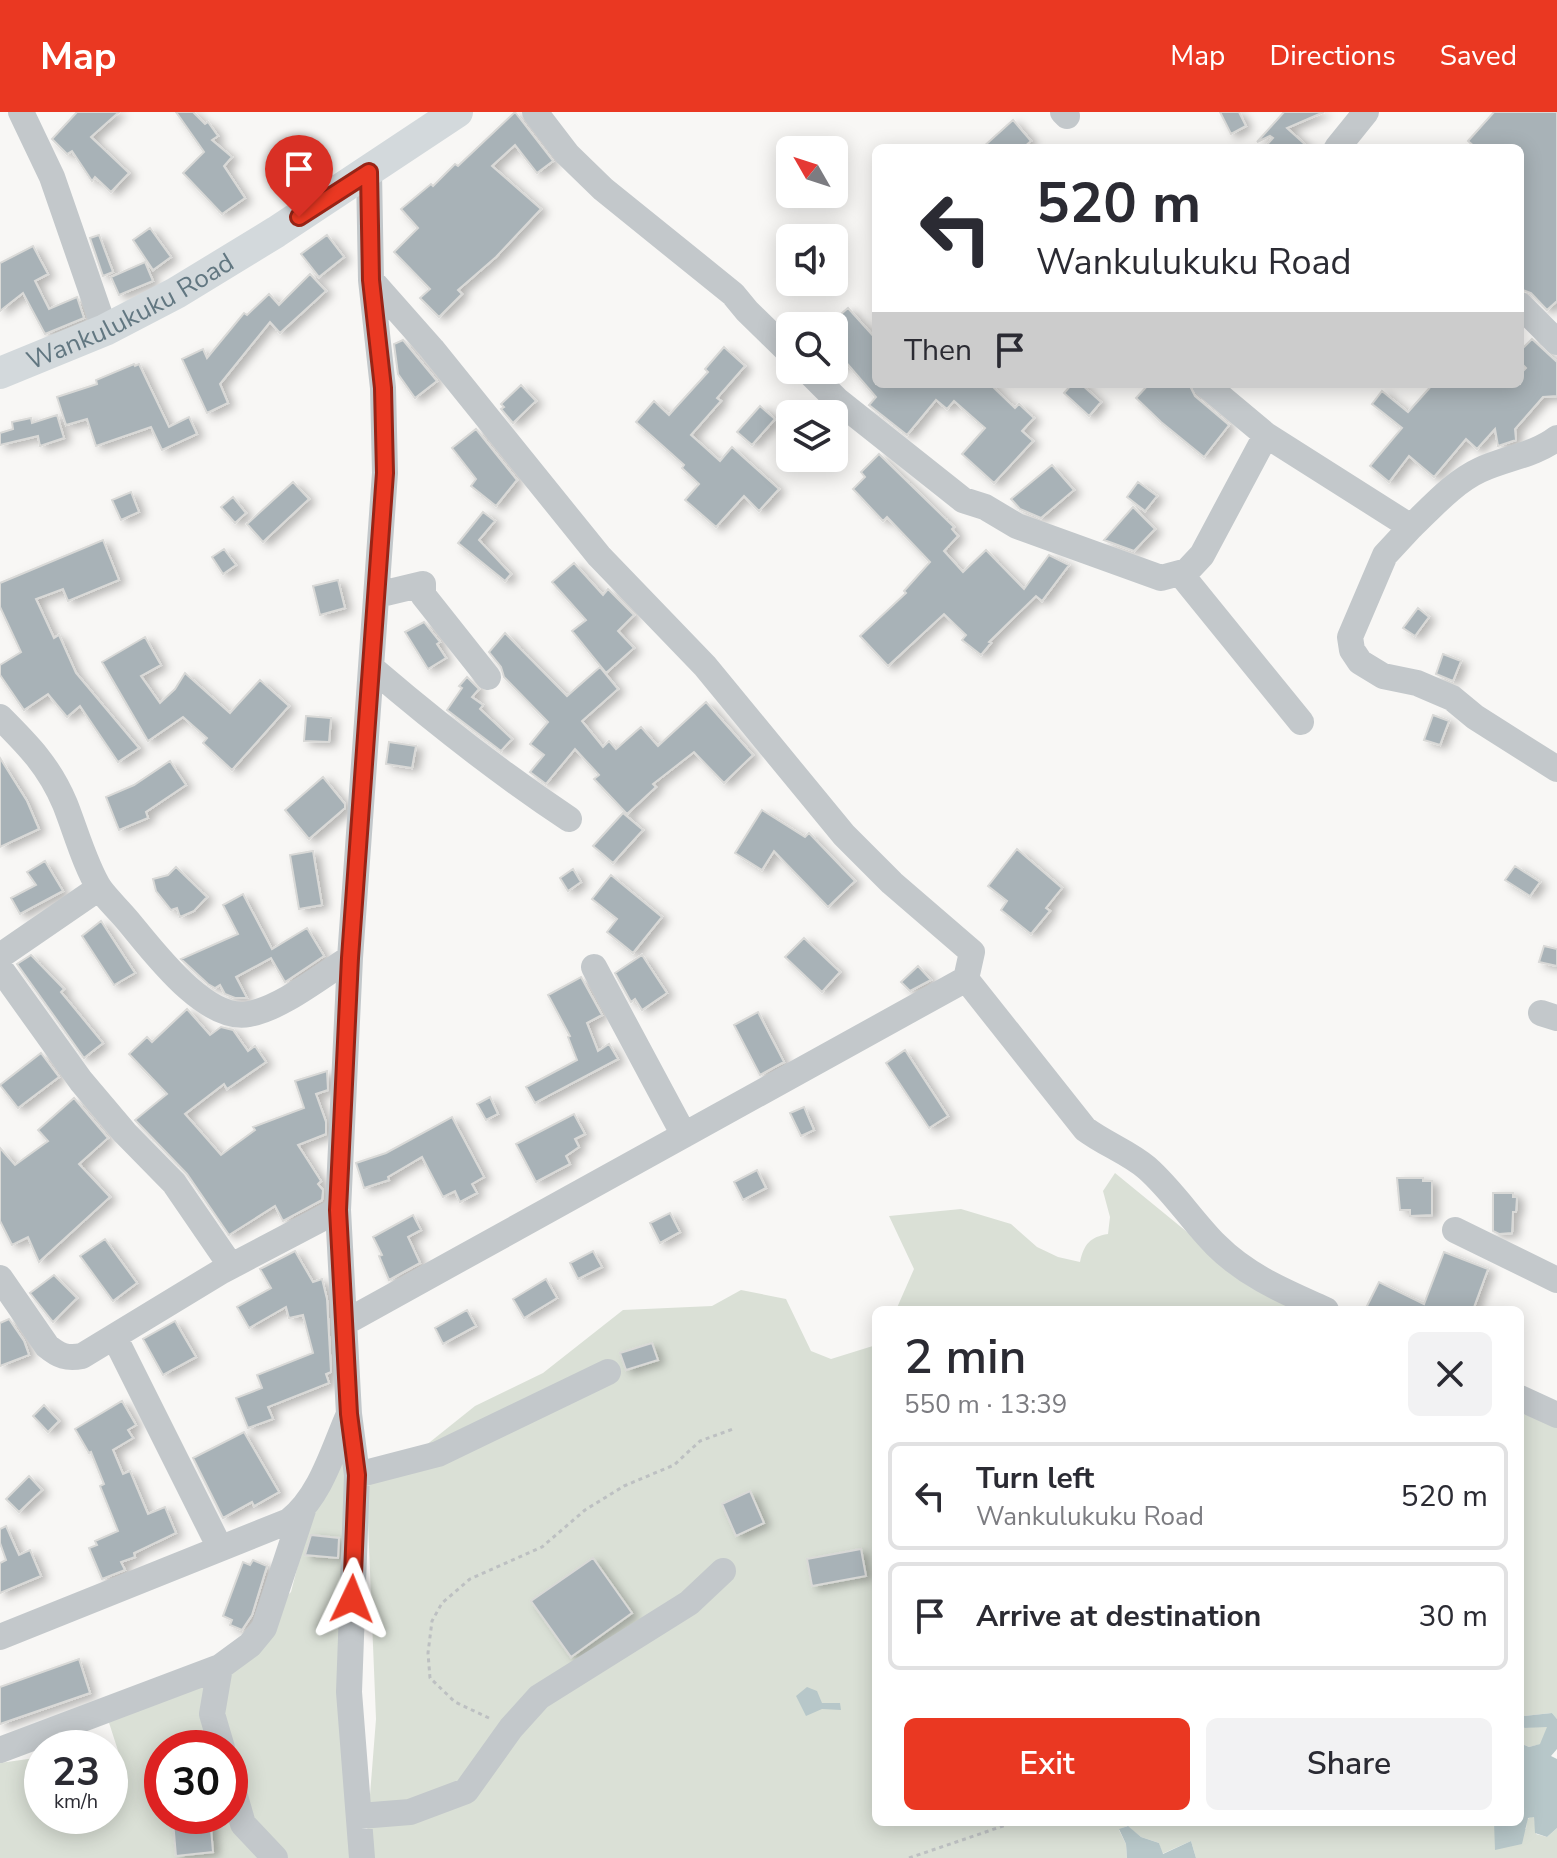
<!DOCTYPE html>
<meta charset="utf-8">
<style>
:root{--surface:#fff;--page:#f2f2f3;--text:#2b2b33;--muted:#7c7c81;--line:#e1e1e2;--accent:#ea3822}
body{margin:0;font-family:"Nunito Sans",sans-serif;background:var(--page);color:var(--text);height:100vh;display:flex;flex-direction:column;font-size:30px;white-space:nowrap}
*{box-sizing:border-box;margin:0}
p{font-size:26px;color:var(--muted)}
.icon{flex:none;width:44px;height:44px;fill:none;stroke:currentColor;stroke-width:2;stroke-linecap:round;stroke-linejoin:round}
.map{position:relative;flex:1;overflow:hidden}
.sheet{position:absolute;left:872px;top:1194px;width:652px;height:520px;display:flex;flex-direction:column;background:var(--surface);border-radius:12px;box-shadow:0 4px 20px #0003}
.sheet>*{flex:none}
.banner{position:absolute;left:872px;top:32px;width:652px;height:244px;border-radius:12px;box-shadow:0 4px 20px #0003;background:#fff;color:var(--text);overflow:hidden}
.needle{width:52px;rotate:309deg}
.buttons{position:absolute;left:776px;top:24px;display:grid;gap:16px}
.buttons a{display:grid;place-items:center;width:72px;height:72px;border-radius:12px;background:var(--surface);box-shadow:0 4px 20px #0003;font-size:40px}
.speed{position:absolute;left:24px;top:1618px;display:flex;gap:16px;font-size:40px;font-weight:700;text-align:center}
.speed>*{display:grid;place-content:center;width:104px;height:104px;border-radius:50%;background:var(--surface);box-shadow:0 4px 20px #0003;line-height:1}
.speed small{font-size:20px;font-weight:400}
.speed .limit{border:12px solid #d22;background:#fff;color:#111}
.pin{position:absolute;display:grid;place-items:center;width:68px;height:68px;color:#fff;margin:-82px -34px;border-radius:50% 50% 50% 0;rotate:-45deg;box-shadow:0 0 8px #0007}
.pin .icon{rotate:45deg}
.me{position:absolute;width:88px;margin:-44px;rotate:2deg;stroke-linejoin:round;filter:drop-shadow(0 0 6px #0008)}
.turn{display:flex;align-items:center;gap:28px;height:168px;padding:0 32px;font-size:36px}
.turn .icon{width:104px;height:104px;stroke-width:2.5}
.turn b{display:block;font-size:56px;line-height:68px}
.then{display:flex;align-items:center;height:76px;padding:0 32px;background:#0003;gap:16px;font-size:30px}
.round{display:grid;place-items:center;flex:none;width:84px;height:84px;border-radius:12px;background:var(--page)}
.summary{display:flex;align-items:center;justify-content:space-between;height:136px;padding:0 32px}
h1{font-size:48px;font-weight:600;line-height:60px}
.button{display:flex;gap:16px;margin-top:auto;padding:16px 32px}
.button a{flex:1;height:92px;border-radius:12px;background:var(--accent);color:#fff;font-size:32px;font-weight:600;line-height:92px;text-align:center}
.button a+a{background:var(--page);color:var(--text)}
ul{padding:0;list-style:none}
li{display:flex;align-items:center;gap:24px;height:108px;margin:0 16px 12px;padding:0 16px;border:4px solid var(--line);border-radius:12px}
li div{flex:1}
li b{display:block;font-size:30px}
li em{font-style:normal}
header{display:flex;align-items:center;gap:48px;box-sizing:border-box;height:112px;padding:0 40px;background:var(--accent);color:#fff}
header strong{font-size:38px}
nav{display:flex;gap:44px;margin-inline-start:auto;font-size:28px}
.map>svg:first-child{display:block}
.green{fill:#dae0d6;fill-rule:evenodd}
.water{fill:#b7c7c9}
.building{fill:#a8b2b7;stroke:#d9d9d7;stroke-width:2;filter:url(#shadow)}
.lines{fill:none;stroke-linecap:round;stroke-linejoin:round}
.path{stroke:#bdc0c2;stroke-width:3;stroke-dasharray:4 4;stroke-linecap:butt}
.minor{stroke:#c3c8cb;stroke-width:26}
.major{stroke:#d3d9dc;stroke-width:32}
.route-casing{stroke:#982416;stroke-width:20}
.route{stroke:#ea3822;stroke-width:14}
.labels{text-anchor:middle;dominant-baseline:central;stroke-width:8;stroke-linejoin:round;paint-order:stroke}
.street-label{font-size:26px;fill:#627781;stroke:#fff}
</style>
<header>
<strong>Map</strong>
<nav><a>Map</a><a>Directions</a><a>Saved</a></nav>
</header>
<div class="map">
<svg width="1557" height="1746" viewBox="0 0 1557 1746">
<defs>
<filter id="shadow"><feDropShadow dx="6" dy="3.5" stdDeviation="4" flood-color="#0004"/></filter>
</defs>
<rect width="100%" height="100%" fill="#f8f7f5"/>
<path class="green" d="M1115,1061L1225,1151L1300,1198H896L914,1157L889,1104L961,1097L1011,1112L1037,1135L1058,1145L1080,1150C1084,1132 1090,1125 1108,1122L1110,1105L1103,1079Z
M741,1178L786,1187L811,1239L831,1247L876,1233V1710H1494L1493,1714L1526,1717L1527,1707L1534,1704L1536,1722L1547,1725L1557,1716V1746H1196L1191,1729L1162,1742L1159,1731L1141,1725L1127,1714L1119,1718L1126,1732L1127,1746H365L376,1607L366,1361L405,1350L475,1294L543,1261L623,1198L712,1194Z
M1520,1289L1557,1307V1607L1552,1601L1524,1604L1521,1616L1548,1614L1541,1632L1529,1635L1520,1631Z
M347,1336L363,1746H0V1651L42,1645V1704H110V1648H121L103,1592L225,1545L291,1480L314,1391ZM162,1636H230V1704H162Z"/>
<path class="water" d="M807,1575L817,1579L822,1591H840L841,1598L822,1597L806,1604L796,1584Z
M1552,1601L1557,1607V1637L1551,1644L1557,1647V1716L1547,1725L1535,1721L1534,1705L1528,1706L1522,1732L1495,1738L1494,1710H1520V1631L1529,1635L1540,1632L1547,1615L1521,1616L1524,1604Z
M1128,1714L1141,1725L1159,1731L1163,1742L1191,1729L1196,1746H1127L1126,1732L1119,1717Z"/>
<path class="building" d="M77,0H119L91,25L129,61L111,80L95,65L92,69L72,39L67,42L52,27Z
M176,0H193L205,12L208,10L218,24L212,28L232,45L224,54L245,86L222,102L183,61L204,40Z
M515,0L553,49L537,61L515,33L492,54L541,97L496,145L458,178L462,182L439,205L420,186L430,177L394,140L418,116L401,97L431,72L433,74L455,52L458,54Z
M1220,0H1239L1246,14L1231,22Z
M1284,0H1324L1287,16L1309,36H1264L1273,26L1270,24L1257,30Z
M1494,0H1557V189L1547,198L1531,181L1520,177V36H1476L1468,29Z
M1013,8L1031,29L1023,36H982Z
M150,116L171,145L153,158L133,128Z
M99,123L113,160L103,164L90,126Z
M327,123L344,145L319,165L301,142Z
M33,134L48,162L35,169L49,197L77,185L84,206L45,222L23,181L0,199V151Z
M145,150L153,169L119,183L111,165Z
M310,162L326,179L280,221L270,210L220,272L228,291L207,301L182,247L203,237L207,246L244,201L247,203L269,182L279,193Z
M848,196L876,227V272H990L1015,296L1019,292L1034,306L1022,319L1033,329L994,371L962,342L985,316L954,289L947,297L936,288L907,323L869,293L876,285L844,248L834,257V208Z
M1532,227L1557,250V284L1543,285L1515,317L1516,328L1498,334L1495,317L1477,337L1466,327L1434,365L1409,344L1389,370L1370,354L1402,316L1372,292L1382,279L1408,300L1433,272H1520V262L1526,256L1520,250V239Z
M403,228L437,269L415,286L398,262L394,232Z
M724,235L745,254L717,286L721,289L691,323L720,349L732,335L779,377L759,399L744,384L716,415L685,388L699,372L682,356L684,353L636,310L654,289L669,303L708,260L705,257Z
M134,252L135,254L139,252L169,315L189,305L197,322L162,338L151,315L96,334L87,307L66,313L57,285L97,272L96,268Z
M1072,272H1081L1101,290L1089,304L1064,281Z
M1149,272H1189L1195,284L1229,313L1204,345L1161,310L1136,286Z
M521,273L536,289L513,311L501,297L504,295L501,292Z
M760,294L775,307L752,333L737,320Z
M57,303L64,326L40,334L38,324L0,333V321L13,317L12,310L31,306L32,311Z
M476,317L517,368L496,394L471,374L476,367L452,336Z
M879,342L954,415L952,417L958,424L944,439L963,460L986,438L1024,477L1049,443L1069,453L1042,489L1036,484L989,530L991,531L981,543L962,528L966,523L944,502L888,554L860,524L906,481L904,479L930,450L887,405L883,409L853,377L865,365L861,360Z
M1052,353L1074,378L1041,406L1020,397L1011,387Z
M293,370L309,387L263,430L247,412Z
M1138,370L1157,384L1145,399L1127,385Z
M131,380L139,400L121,408L112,388Z
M233,385L246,401L235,411L221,395Z
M1133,395L1155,417L1134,439L1104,428Z
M483,400L495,409L479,428L511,462L505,469L458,431Z
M103,428L119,468L68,489L63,477L36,487L54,526L59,523L76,561L139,636L118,650L80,594L67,605L48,582L24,598L0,563V553L21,540L0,495V471Z
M224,437L236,453L223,462L212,445Z
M574,451L603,483L608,477L634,503L618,519L634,536L606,561L572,519L586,508L552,470Z
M338,468L345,496L320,503L313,474Z
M1418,496L1429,505L1415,524L1403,516Z
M424,510L440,530L437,532L446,546L428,557L405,520Z
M505,521L567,584L600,555L618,577L582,609L603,635L609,629L616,637L641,615L658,634L706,590L753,643L724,671L694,640L653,672L656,675L627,702L594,667L599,663L575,637L546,672L530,660L544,643L530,632L548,610L504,565L501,555L489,540Z
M145,525L161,553L141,564L160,591L175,577L185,561L230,601L260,568L289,594L232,658L203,631L207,626L183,605L148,629L102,550Z
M1443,542L1461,549L1453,569L1436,562Z
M467,565L479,577L472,585L483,593L480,597L512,627L501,639L447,598L462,576L459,574Z
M1433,603L1449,609L1440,633L1424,628Z
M306,604L331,606L329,630L304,629Z
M389,630L416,634L412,656L386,652Z
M0,646L27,689L39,717L0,735Z
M170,649L186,673L146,700L148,706L119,718L106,685L134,673Z
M323,665L345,692V696L309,727L285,698Z
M762,698L805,725L809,721L855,769L828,795L774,739L762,758L735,741Z
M623,701L643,718L613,751L593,734Z
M1017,737L1062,776L1046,796L1050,799L1031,822L1001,798L1007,789L988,774Z
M313,739L322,793L299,797L290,743Z
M45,749L63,779L20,802L11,786L36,773L27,760Z
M1515,754L1540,770L1530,784L1505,768Z
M176,755L207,785L194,799L180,805L177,796L171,798L156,779L153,767L168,763Z
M573,757L581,770L568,779L560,766Z
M611,763L662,805L633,841L607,820L617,807L592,787Z
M243,782L272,837L307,816L324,844L285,870L271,846L236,865L247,886H235L225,882L220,873L215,876L208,872L181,847L238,822L223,793Z
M101,809L135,861L114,873L82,824Z
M804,826L840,860L822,880L785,845Z
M1544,834L1557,837V854L1539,850Z
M31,843L64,877L61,880L103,931L84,946L17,852Z
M642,843L667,881L642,898L635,887L631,890L615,861Z
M918,854L931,868L910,879L901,870Z
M581,865L602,903L587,911L598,939L609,932L618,947L535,991L526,975L577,948L568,925L570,924L548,883Z
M187,897L210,923L221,915L233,918L248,939L255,934L266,950L227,977L224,972L185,1002L221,1043L255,1018L253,1015L304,996L295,969L327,959L328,978L316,982L326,1010V1022L298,1033L321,1069L318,1072L323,1078L322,1088L283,1109L275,1094L229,1123L187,1062L135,1008L167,982L129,942L147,925L152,930Z
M758,900L784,950L760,963L734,913Z
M905,938L948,1004L929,1016L886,951Z
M41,941L59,965L18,996L0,973Z
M490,985L498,1002L486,1008L477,992Z
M74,986L108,1026L79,1052L110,1085L39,1150L28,1125L12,1133L0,1109V1036L15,1053L48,1029L38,1018Z
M804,995L814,1018L801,1024L790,1001Z
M574,1002L585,1022L575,1027L579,1035L566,1044L570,1052L536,1070L516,1032Z
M452,1005L484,1065L472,1072L477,1081L460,1090L455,1079L443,1085L422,1045L388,1065L389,1068L364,1076L356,1051L386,1041Z
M757,1058L766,1076L743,1088L734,1070Z
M1397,1066H1423V1069H1432V1103L1410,1104V1098H1400Z
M1493,1081H1513V1085H1517L1516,1100H1513L1512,1121L1499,1122L1493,1119Z
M670,1101L680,1120L660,1131L650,1111Z
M413,1103L421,1118L408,1125L420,1151L389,1168L379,1144L382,1143L373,1125Z
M105,1127L137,1171L113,1189L80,1144Z
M295,1139L313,1170L322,1167L327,1187L331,1260L326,1262L329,1271L268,1295L273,1307L248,1316L236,1286L262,1276L257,1263L313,1241L303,1203L289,1206L286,1195L249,1216L237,1195L271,1176L260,1157Z
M593,1139L602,1155L578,1167L570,1151Z
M1444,1140L1488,1157L1473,1198H1365L1379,1170L1424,1192Z
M54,1163L77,1186L53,1210L30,1181Z
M546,1167L557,1186L524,1206L513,1187Z
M467,1198L476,1214L443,1232L435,1216Z
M9,1207L24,1229L29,1243L0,1254V1211Z
M175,1209L196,1245L163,1263L143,1227Z
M652,1231L658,1248L626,1258L620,1241Z
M122,1289L136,1313L128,1318L133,1326L113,1338L123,1362L130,1359L148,1402L165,1395L176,1421L134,1441L135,1445L121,1450L125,1458L102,1467L89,1436L97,1433L95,1429L118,1419L100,1374L104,1372L91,1340L89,1341L75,1317Z
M44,1293L59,1309L48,1320L33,1304Z
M244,1320L279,1380L254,1394L252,1390L223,1406L193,1346Z
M29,1364L42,1378L19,1400L6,1387Z
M750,1379L764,1411L736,1424L722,1392Z
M6,1414L19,1443L30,1438L41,1464L0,1481V1451L6,1448L0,1431V1417Z
M311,1423L339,1426L338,1446L305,1443Z
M861,1437L866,1464L812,1474L807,1447Z
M593,1446L632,1501L571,1545L531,1489Z
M253,1448L267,1454L252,1503L242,1518L230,1513L232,1508L223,1504L243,1450L250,1453Z
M79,1547L90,1581L0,1612V1575Z
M210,1705L213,1740L176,1744L173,1709Z"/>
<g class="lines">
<path class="path" d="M489,1606L455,1590L430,1566L428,1541L432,1509L442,1491L470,1467L542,1435L585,1398L624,1374L674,1353L700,1329L733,1317
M909,1746L1015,1710"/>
<path class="minor" d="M21,0L52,65L105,218
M535,0L567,42L603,77L733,182L747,199L790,241
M1063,0L1067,4
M1337,36L1366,0
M371,168L432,237L599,444L705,554L844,723L892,771L972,840L966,867L1085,1017C1105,1032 1128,1040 1147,1056C1173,1079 1192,1109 1216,1133C1248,1165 1286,1180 1326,1198
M1520,193L1557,230
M807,258L837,288L963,388L985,395L1017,414L1161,466L1187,459L1202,443L1266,323
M1205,272L1266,323L1411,415C1432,395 1454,370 1480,358C1506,346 1535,343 1557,326
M1411,415L1385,443L1350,525L1352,538L1360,550L1383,564L1417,571L1452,586L1475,605L1557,657
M1180,461L1301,610
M377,483L423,472V483L488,565
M373,557C436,611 500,661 569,707
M0,605C28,633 49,654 65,692C75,717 86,756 100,777C108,788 119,798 128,809C153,839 206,911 249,902C282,896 321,864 350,846
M0,844L99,776
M594,855L684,1023
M0,856L81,969L125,1021L174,1071L231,1154
M1541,901L1557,906
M1455,1118L1557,1168
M0,1166L47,1234C59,1244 67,1247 82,1244L222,1159L338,1098
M346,1210L966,867
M115,1226L220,1436
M1520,1286L1557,1303
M357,1363L438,1342L608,1260
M0,1525L289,1409C321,1384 333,1338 349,1302
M220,1555L212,1602L222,1636
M0,1638L220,1555L250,1533L264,1516L303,1398
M230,1667L243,1712L275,1746
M360,1704L410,1700L466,1679L511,1616L539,1585L689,1491L723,1459
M362,1746L349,1580L357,1363L349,1302L338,1098L350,846L385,361L383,276L371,168L369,60"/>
<path class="major" id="s1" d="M0,261L105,218L176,181L276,120L457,0"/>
</g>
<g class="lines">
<defs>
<path id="route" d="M299,105L369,60L371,168L383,276L385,361L350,846L338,1098L349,1302L357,1363L352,1487"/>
</defs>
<use href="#route" class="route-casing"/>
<use href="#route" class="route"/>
</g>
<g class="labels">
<g class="street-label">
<text stroke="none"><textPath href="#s1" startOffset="144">Wankulukuku Road</textPath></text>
</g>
</g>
</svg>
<div class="buttons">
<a><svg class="needle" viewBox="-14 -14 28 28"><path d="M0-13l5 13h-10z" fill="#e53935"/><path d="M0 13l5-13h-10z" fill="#7c7c81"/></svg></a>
<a><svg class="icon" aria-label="sound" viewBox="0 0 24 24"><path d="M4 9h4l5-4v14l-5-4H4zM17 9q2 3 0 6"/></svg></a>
<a><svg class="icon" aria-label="search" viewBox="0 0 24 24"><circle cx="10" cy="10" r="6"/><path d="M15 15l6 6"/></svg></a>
<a><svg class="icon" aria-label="layers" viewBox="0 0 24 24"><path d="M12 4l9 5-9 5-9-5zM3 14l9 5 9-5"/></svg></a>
</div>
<div class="speed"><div>23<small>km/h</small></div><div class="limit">30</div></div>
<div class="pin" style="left:299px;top:105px;background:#d93025"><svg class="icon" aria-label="arrive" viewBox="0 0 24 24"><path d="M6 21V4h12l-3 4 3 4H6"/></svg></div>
<svg class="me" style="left:352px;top:1487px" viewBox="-20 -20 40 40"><path d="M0-17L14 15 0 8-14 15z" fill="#ea3822" stroke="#fff" stroke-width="4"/></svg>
<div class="banner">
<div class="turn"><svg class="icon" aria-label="left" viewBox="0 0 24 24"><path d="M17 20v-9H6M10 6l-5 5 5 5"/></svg><div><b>520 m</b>Wankulukuku Road</div></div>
<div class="then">Then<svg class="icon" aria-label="arrive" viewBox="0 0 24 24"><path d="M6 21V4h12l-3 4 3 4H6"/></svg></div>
</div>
<section class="sheet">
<div class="summary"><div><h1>2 min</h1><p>550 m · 13:39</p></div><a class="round"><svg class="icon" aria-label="close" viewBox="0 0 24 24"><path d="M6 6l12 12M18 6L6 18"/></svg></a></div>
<ul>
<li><svg class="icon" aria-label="left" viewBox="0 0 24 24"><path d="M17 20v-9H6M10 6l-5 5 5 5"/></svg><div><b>Turn left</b><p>Wankulukuku Road</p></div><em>520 m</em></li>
<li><svg class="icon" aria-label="arrive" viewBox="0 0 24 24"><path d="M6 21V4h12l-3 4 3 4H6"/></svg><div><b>Arrive at destination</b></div><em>30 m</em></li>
</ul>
<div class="button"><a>Exit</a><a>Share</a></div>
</section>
</div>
